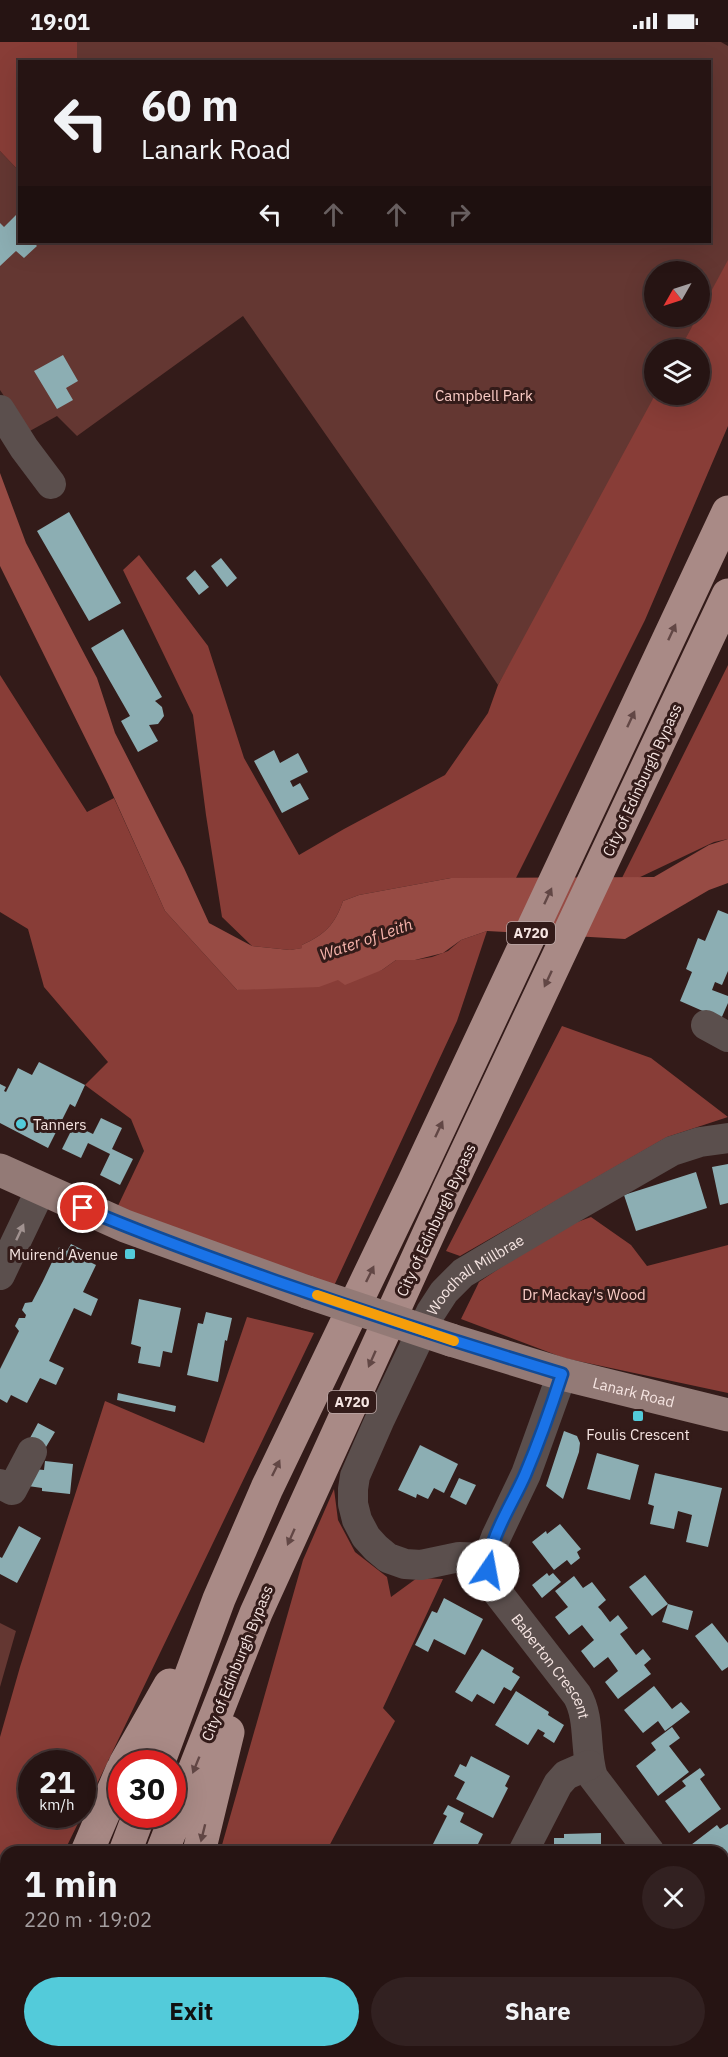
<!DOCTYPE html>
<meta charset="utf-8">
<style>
:root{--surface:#261413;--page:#322121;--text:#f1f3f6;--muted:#a49ea0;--line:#423333;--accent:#53cbda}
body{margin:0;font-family:"IBM Plex Sans",sans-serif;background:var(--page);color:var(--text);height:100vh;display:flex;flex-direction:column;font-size:22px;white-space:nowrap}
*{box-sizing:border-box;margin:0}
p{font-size:20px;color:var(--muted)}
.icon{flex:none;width:33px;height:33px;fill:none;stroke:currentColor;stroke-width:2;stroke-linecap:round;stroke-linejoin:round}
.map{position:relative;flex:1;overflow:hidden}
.drawer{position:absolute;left:0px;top:1804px;width:729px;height:212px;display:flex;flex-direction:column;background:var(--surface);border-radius:18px 18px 0 0;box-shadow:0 6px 24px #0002,0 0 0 2px var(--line)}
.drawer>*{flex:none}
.hud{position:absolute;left:18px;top:18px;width:693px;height:183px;border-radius:0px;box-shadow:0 6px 24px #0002,0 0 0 2px var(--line);background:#261413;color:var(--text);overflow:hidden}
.needle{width:39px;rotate:231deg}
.tools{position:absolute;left:644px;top:219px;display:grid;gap:12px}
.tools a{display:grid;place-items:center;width:66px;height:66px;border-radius:50%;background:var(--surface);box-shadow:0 6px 24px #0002,0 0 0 2px var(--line);font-size:30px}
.speed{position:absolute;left:18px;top:1708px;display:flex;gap:12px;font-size:30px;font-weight:700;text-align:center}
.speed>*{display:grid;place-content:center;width:78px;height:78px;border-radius:50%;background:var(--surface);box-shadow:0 6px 24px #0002,0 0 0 2px var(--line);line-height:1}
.speed small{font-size:15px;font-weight:400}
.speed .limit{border:9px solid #d22;background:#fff;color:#111}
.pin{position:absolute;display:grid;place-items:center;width:51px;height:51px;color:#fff;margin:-26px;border:3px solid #fff;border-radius:50%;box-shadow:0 2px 6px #0007}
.me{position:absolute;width:66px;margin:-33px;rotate:12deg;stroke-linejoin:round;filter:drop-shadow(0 0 4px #0008)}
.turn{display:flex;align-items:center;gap:21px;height:126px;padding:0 24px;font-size:27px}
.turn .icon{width:78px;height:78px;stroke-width:2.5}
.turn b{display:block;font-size:42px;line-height:51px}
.lanes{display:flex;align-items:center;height:57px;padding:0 24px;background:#0003;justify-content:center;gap:30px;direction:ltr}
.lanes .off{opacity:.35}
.round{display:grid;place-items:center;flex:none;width:63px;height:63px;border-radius:32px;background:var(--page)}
.summary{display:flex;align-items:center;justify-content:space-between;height:102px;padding:0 24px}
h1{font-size:36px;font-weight:700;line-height:45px}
.primary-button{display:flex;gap:12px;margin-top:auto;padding:12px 24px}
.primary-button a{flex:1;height:69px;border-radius:36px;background:var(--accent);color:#111;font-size:24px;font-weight:700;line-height:69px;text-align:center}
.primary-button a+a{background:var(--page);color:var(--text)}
.status{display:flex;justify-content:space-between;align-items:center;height:42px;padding:0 30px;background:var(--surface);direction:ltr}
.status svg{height:16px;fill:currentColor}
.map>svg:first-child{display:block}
.green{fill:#643732;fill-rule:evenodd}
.forest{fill:#883d37}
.water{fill:#974b44}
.building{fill:#8caeb3}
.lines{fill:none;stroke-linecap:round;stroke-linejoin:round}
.minor{stroke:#5b4f4d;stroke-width:30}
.major{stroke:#937a76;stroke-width:33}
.highway{stroke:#a98a86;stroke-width:33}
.major-bridge{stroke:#937a76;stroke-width:33}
.oneway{fill:#624745}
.oneway2{fill:#a19290}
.route-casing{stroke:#114b97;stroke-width:15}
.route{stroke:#1a73e8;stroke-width:10}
.slow{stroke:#f59e0b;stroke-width:10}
.poi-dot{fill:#53cbda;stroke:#331b19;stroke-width:2}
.labels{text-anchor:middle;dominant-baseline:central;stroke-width:6;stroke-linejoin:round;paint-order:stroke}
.shield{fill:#331b19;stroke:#bca8a6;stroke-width:1.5}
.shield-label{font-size:14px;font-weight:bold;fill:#f6e5e2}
.park-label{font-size:15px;fill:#faccc6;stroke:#331b19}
.street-label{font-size:15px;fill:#f6e5e2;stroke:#331b19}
.poi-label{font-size:15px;fill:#f6e5e2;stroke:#331b19;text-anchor:start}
.water-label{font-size:16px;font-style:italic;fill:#f7b4ac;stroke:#331b19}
</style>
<div class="status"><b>19:01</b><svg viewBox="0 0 49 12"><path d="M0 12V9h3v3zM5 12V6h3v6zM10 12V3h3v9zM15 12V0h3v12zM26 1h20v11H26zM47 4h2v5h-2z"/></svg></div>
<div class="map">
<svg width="728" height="2015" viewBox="0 0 728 2015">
<rect width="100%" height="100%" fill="#331b19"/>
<path class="green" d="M77,0H721L728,4V220L681,307L654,308V352L657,353L575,508L498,643L428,539L243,274L77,394L57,374L28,390L0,348V109L19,129L20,200H710V20H77ZM654,230H699V274H654Z
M0,1581L16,1589L0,1645Z"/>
<path class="forest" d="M0,0H77V19L20,20L19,129L0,109Z
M728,218V384L645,578L516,836H451L359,853L343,859C335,883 324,893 302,903L303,906L290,908L252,904L222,875L206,773L193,673L123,528L139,513L208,604L244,716L299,813L344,787L445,733L488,671L498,643L655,353L699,352V308L680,307Z
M728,623V797L714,800L617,846Z
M0,633L87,770L114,756L165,869L237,948L382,928L396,918H415L432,915L448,909L461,898L487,889L457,979L333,1246L115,1170L144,1109L131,1077L85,1043L108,1020L44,945L28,887L0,870Z
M562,984L651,1016L728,1075L667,1095L460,1214L446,1209Z
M591,1175L631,1203L647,1224L728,1203V1351L564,1316L461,1277L479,1240L558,1187Z
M247,1275L314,1291L83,1771L82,1722H32V1773H82L64,1810H6V1931L0,1943V1695L20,1625L105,1359L204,1401Z
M334,1447L338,1478L355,1510L387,1535L391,1555L417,1536L443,1537L383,1666L395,1679L326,1810H220L303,1518Z
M173,2010H330V2015H172Z"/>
<path class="water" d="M0,431L26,501L97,636L115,691L184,826L209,881L252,904L290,908L302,906V903C324,893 335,883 343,859L359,853L451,836L654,835L709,803L728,797V841L709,848L625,897L487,889L461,898L443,911L415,918H396L382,928L345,943L338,938L319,945L237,948L165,869L108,742L0,524Z"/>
<path class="building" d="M16,173L20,177V200H33L37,204L24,216L16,209L0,224V181L4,185Z
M63,313L78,339L66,346L73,358L57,367L34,329Z
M69,470L121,561L89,579L37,489Z
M221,516L237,536L227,545L211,524Z
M195,528L209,545L199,553L186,536Z
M123,587L162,655L155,659L162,665L164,674L158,682L149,683L158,699L138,710L121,679L130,674L91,606Z
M274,708L280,721L298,711L308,730L290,739L293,745L300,741L309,757L282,771L254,719Z
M718,868L728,872V929L722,943L715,940L712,948L728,954V961L721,977L680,959L692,930L686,927L698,896L705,899Z
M39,1020L85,1043L75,1065L70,1062L48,1106L0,1081V1042L6,1045L4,1049L6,1050L18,1026L32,1033Z
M101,1076L122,1086L112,1107L133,1117L120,1143L100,1133L110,1112L88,1101L81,1116L62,1107L74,1083L93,1092Z
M728,1122V1161L720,1163L712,1125Z
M696,1130L707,1166L636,1189L624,1153Z
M71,1202L83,1208L80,1215L96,1223L83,1250L98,1257L91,1274L74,1266L49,1319L64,1326L56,1343L40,1336L27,1361L11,1353L7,1361L0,1357V1327L19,1289L15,1284L19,1276H25L26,1273L22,1268L25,1261L32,1260L43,1239L52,1220L49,1214L52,1208L58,1209L59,1205L67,1209Z
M139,1257L181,1266L172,1311L163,1309L160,1325L138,1321L141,1305L131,1302Z
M206,1270L232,1276L227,1299L225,1298L218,1340L187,1333L198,1281L203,1282Z
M118,1351L176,1364L175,1370L117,1358Z
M38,1381L55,1390L46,1405L30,1396Z
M564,1389L577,1394L580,1401L579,1410L563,1457L546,1444Z
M420,1403L458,1422L444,1451L434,1446L428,1457L417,1452L416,1456L398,1448Z
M597,1411L639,1423L630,1458L587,1447Z
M45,1419L73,1422L70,1452L42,1449V1446L28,1444L34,1427L44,1428Z
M655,1431L722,1446L708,1505L686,1500L692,1473L678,1469L674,1487L650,1482L654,1464L648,1462Z
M459,1436L476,1443L466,1463L450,1455Z
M560,1482L581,1507L577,1510L580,1516L571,1523L567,1518L554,1528L532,1500L546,1489L547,1492Z
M19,1484L41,1496L17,1541L0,1532V1515L2,1516Z
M547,1531L549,1534L553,1531L561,1540L542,1556L532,1543Z
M645,1533L668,1562L693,1569L688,1588L662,1580L668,1562L652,1574L629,1545Z
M574,1534L583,1546L592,1540L606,1558L598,1565L601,1568L610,1580L618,1573L628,1586L620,1592L636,1613L643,1607L651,1617L644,1623L651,1632L618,1657L605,1640L618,1629L616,1626L608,1615L594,1626L581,1609L594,1598L582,1583L569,1593L555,1575L568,1565L555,1549Z
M444,1556L483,1577L465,1613L434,1597L428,1610L415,1603L432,1569L437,1571Z
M712,1581L728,1601V1625L722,1629L695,1594Z
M482,1607L514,1626L512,1630L520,1635L511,1649L504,1645L494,1662L477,1652L472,1660L455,1650Z
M654,1644L672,1667L681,1660L690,1670L665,1689L658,1679L643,1691L624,1668Z
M516,1649L549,1670L548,1673L564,1683L554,1701L543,1694L545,1691L538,1687L528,1703L495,1683Z
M672,1685L680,1696L669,1704L689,1730L658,1754L636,1724L656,1708L651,1701Z
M471,1714L510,1734L505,1744L508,1746L493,1776L456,1757L465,1740L454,1734L460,1722L466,1725Z
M700,1726L705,1733L700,1737L721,1767L689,1791L665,1759L686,1744L682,1739Z
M448,1763L464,1771L460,1780L483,1792L474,1810H445L432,1804L447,1774L443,1772Z
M728,1782V1825L726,1827L723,1823V1810H690L687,1806L717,1783L720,1787Z
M601,1791V1810H554V1796H564V1792Z
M728,1832V1858L723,1852V1836Z
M728,1966V2015H719L715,2010H723V1970Z
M687,2010H715L709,2015H691Z"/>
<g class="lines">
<g class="minor">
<path d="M0,368L24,406L51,442"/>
<path d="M706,983L728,995"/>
<path d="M0,1233L41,1147"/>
<path id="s1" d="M562,1332L526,1432L496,1495L488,1516V1528L491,1540L498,1551L577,1653C591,1677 584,1709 593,1735L650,1810"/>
<path d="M0,1442L12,1448L32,1410"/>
<path id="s2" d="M488,1516L459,1515L421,1523L405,1522L388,1516L376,1506L366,1495L357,1478L353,1462V1447L355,1434L380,1377L431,1270L444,1250L463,1231L569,1168L672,1109L700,1100L728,1096"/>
<path d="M523,1810L558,1742L566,1733L589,1723"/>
<path d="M723,1905L728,1911"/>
</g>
<g class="major">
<path d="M0,1128L125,1184L307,1250"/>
<path id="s3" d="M451,1298L562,1332L728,1373"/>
</g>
<path class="highway" d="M125,1722L170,1643
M158,1722L219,1557L267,1446L414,1140L728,470
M87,1810L122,1728
M125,1810L139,1773
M162,1810L256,1571L448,1149L728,553
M199,1810L228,1690
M4,2015L6,2010
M58,2015L60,2010
M95,2015L96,2010
M150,2015L151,2010"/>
<path class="major-bridge" d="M307,1250L451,1298"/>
</g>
<defs><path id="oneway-solid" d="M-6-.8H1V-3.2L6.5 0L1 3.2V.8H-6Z" transform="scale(1.5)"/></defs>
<g class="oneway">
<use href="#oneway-solid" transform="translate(672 590) rotate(-65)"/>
<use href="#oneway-solid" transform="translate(631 677) rotate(-65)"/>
<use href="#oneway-solid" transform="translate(548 854) rotate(-65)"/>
<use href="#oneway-solid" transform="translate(548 937) rotate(115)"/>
<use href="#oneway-solid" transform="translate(439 1087) rotate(-65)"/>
<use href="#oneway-solid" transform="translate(370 1232) rotate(-64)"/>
<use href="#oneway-solid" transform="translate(372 1317) rotate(114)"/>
<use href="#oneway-solid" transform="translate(276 1426) rotate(-64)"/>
<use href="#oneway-solid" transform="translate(291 1495) rotate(114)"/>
<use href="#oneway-solid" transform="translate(196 1723) rotate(112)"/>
<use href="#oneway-solid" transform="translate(203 1791) rotate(104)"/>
</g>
<use class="oneway2" href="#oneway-solid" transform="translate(20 1190) rotate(-65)"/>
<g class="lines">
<defs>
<path id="route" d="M83,1166C146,1193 210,1216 275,1239C370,1272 466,1303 562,1332C551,1366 539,1400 525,1433C513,1461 488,1497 488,1528"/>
</defs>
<use href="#route" class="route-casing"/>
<use href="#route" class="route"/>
<path class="slow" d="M317,1253L454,1299"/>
</g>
<g class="poi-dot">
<circle cx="21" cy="1082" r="6"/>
<rect x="124" y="1206" width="12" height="12" rx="3"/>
<rect x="632" y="1368" width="12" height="12" rx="3"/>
</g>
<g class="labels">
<g class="shield">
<rect x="507" y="880" width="48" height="22" rx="4.5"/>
<rect x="328" y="1349" width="48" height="22" rx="4.5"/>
</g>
<g class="shield-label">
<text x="531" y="891">A720</text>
<text x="352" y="1360">A720</text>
</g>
<g class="park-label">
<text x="484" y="353">Campbell Park</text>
<text x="584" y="1252">Dr Mackay's Wood</text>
</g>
<g class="street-label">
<text transform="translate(642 738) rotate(-65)">City of Edinburgh Bypass</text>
<text transform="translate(436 1178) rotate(-65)">City of Edinburgh Bypass</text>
<text stroke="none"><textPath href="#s2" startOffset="436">Woodhall Millbrae</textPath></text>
<text stroke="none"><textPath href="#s3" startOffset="190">Lanark Road</textPath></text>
<text transform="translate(237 1621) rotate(-68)">City of Edinburgh Bypass</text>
<text stroke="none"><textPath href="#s1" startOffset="327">Baberton Crescent</textPath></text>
</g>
<g class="poi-label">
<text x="33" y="1082">Tanners</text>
<text x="118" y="1212" text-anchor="end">Muirend Avenue</text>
<text x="638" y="1392" text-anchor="middle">Foulis Crescent</text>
</g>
<g class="water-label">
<text transform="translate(366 897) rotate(-19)">Water of Leith</text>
</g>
</g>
</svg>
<div class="tools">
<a><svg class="needle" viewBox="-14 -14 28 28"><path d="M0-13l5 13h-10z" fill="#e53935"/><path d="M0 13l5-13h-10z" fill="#a49ea0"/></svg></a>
<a><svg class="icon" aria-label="layers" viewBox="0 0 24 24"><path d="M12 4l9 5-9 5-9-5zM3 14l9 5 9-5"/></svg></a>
</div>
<div class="speed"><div>21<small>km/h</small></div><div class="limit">30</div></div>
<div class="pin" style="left:83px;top:1166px;background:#d93025"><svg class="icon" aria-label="arrive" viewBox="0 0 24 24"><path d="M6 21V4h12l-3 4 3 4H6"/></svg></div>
<svg class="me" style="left:488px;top:1528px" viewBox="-20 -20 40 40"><circle r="19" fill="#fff"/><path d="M0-13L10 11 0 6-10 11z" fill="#1a73e8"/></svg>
<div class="hud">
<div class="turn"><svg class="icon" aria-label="left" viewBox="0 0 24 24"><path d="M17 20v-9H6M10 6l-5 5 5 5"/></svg><div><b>60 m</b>Lanark Road</div></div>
<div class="lanes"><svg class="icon" aria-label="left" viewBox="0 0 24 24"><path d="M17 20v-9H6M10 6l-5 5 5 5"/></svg><svg class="icon off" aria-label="ahead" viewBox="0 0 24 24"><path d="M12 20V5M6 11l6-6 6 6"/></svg><svg class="icon off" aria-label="ahead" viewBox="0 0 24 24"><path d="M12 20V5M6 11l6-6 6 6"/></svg><svg class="icon off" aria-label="right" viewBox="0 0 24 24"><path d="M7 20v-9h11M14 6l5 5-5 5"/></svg></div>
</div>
<section class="drawer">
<div class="summary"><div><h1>1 min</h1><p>220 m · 19:02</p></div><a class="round"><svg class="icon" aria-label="close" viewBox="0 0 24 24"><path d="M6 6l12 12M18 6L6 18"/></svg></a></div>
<div class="primary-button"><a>Exit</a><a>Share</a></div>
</section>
</div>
